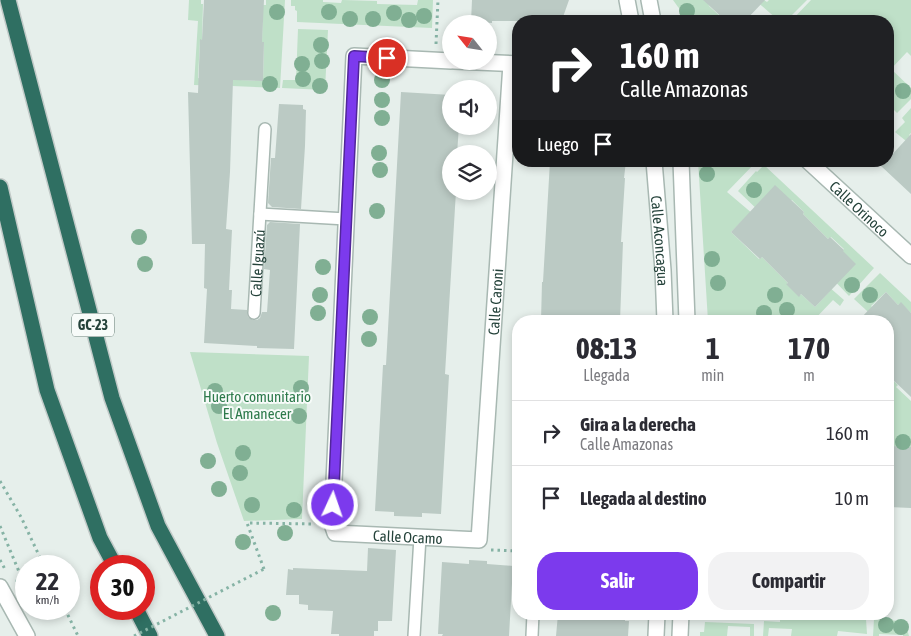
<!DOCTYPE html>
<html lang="es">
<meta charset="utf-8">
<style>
:root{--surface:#fff;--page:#f2f2f3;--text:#2b2b33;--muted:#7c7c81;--line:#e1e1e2;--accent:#7c3aed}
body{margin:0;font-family:"Asap Condensed",sans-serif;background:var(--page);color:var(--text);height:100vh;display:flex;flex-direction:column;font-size:19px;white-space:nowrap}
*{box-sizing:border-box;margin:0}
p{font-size:16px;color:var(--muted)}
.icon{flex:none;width:28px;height:28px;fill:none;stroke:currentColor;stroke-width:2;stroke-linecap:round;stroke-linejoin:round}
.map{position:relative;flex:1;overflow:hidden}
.sheet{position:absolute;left:512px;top:315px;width:382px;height:305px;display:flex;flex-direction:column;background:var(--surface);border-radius:20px;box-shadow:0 2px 8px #0003}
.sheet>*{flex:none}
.top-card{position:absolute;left:512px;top:15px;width:382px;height:152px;border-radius:20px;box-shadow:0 2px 8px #0003;background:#202124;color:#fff;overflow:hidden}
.needle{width:32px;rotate:300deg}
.buttons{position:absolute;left:442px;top:15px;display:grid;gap:10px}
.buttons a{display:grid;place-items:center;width:55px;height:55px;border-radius:50%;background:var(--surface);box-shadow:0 2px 8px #0003;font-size:25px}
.speed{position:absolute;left:15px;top:555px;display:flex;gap:10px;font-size:25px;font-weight:700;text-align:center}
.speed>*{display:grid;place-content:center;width:65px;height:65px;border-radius:50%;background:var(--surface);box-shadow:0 2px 8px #0003;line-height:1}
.speed small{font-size:12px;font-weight:400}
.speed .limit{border:8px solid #d22;background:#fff;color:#111}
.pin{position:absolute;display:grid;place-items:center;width:42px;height:42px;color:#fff;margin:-21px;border:2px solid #fff;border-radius:50%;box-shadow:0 1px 5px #0007}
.me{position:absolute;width:55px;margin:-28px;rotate:3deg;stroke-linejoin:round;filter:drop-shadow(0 0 4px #0008)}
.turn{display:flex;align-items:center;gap:18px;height:105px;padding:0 25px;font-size:22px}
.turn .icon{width:65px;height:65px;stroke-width:2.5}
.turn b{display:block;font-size:35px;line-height:42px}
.then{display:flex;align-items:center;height:48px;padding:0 25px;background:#0003;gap:10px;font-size:19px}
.eta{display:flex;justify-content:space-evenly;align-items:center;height:85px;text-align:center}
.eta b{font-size:30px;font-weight:700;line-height:35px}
.primary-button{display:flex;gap:10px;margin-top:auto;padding:10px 25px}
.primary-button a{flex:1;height:58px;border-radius:20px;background:var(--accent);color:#fff;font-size:20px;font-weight:700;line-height:58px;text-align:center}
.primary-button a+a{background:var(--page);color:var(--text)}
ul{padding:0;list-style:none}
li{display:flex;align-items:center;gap:15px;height:65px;padding:0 25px;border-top:1px solid var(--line)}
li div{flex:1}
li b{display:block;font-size:19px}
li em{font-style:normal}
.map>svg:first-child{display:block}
.green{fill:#bfe0c8}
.building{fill:#bbcac4}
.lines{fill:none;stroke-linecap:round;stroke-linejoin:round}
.service-casing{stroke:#a8b8b2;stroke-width:14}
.minor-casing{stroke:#a8b8b2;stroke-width:18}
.motorway-casing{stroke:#c2cac8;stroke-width:18}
.path{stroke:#86b3a5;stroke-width:3;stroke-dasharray:2.5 4;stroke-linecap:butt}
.service{stroke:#fff;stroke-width:11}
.minor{stroke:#fff;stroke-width:15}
.motorway{stroke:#2f6f62;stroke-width:15}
.path-bridge{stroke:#86b3a5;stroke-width:3;stroke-dasharray:2.5 4;stroke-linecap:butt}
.tree{fill:#80af93}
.route-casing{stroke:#51269a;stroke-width:12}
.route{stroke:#7c3aed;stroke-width:9}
.labels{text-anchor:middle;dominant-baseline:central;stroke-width:4;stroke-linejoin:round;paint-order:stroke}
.shield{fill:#f7fbf9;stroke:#637a73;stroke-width:1}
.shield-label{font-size:14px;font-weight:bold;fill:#24423a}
.street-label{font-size:15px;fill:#24423a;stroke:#f7fbf9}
.park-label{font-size:15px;fill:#2d7a4b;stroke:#f7fbf9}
</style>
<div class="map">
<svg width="911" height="636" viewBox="0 0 911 636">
<rect width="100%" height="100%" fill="#e6efeb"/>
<path class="green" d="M189,0H201V4H203L202,40H200L198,78L227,86L194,85L198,21L188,20Z
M266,0H285L280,88L232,86L233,64H241L240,80L263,81L264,42H262L263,5H266Z
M291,0H323V2L341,3L342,0H343L377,1V4L417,5L418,0H433L432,28L297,22V11L295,10V6H291Z
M673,0H707L709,6L722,18L725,16L730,21H692L678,7Z
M755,0H764L767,2L769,0H807L786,21H777L778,20Z
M811,0H911V56L907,52L891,69L911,88V99L897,113L893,109L889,114V95L893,90L889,85V21H817L810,15L804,21H791Z
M298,29L328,30L325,90L282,88L283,80H296Z
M911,108V133L909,135L911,137V145L895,132L905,122L902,118Z
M698,161H757L727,192L753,214L747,216L731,232L759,259L762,257L788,283L787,284L799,296L801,294L815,307L829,292L822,285L821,280L844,300L840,306L833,300L813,321H708Z
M764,165L874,268L849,296L827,273L844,249L831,237L828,239L803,214L804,212L792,200L762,214L738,191L756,171L757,172Z
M880,273L911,302V313L901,303L898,305L886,292L871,306L879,314L880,320L878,321L854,299Z
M190,352L309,356L302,519L244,521L217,443Z
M889,376L898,385L896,387L911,401V447H889Z
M701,614H742L741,619L701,617Z
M780,615L866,619L867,634L838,631L837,636H791L792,629L769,628L768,636H763L764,621L780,622Z
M874,619L902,621L906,625L909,636H903V635L879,634V636H873Z
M705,622L754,624V636H750V627L728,626L727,636H700V632H704Z"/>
<path class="building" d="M204,0H264L262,42H264L263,81L233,80L230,172L226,229L232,230L229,290H232L231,309L247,310L248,317L253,320H257L260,318L262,312H267L270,270L264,269L267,225L270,222L300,224L294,349L257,348V346L204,343L207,289L204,288L205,244H192L188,92L198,93L200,39L202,40Z
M472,0H569L563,17H555L554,21H492V23L471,22Z
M703,0H765L745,21H726Z
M401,92L451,95V126H459L457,154H451V191H456L445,374L449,375L441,514L422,513V517L394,516V512L375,511L383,365H386L389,311Z
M279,104L303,105V109L306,110L305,146L301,209L272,207L268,203L271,158H275Z
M911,134V194L881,166L886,161H889V158Z
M550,161H626L624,178H625L621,242H623L620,321H541L542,282H543Z
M775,185L804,212L803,214L828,239L830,237L844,250L843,251L856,264L815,307L801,294L799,297L786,284L788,283L762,257L760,259L731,232Z
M886,292L898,305L901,302L911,313V397L889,376V321H858Z
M889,446L911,447V508L889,507Z
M368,548L396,550L392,621H378V631H374V636H339V634H331L333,611L308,610V605L299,604V595H286L288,569L293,570V568L367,571Z
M469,560L487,561V564L513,566L509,636H442L443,634H438L442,562L469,564Z
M558,614H625V621H629L628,636H556Z"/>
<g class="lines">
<defs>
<g id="service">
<path d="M260,214L346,219"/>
<path id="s1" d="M254,313L265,129"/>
<path d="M414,636L420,537"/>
<path d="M532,636L533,614"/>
</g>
<g id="minor">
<path d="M627,0L631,21"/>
<path d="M649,0L653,21"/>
<path id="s2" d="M451,61L354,56L332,524L335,533L479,540L511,64"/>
<path d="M454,61L519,64"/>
<path id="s3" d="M654,161L663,270L665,321"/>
<path d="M681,161L687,321"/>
<path id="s4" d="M808,161L911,256"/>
<path d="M0,587L27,636"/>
<path d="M656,636L657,614"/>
<path d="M680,636L681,614"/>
</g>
<path id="motorway" d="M8,0L112,398L158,526L217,636
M0,187L47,390L100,538L115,566
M136,609L150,636"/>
</defs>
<use href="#service" class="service-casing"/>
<use href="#minor" class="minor-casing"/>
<use href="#motorway" class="motorway-casing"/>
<path class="path" d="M436,44L438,0
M0,481L21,517L44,566
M0,526L20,574L16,583
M491,550L519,551
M0,560L6,571
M264,569L247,523L315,524
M65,609L78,636"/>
<use href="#service" class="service"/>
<use href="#minor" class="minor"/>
<use href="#motorway" class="motorway"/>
<path class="path-bridge" d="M134,636L264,569"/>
</g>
<g class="tree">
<circle cx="687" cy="11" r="8"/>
<circle cx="277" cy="12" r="8"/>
<circle cx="329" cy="12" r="8"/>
<circle cx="394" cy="13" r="8"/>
<circle cx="424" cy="16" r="8"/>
<circle cx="350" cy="19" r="8"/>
<circle cx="373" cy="19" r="8"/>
<circle cx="409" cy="20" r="8"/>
<circle cx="321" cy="45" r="8"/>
<circle cx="322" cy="61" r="8"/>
<circle cx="302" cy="64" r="8"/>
<circle cx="303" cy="79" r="8"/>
<circle cx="382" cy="80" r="8"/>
<circle cx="270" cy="84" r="8"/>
<circle cx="320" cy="86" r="8"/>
<circle cx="903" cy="91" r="8"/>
<circle cx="382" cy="100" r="8"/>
<circle cx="382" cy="118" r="8"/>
<circle cx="379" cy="153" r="8"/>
<circle cx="380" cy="170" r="8"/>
<circle cx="707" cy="174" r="8"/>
<circle cx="754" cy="190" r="8"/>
<circle cx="377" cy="211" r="8"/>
<circle cx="139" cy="237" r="8"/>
<circle cx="712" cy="259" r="8"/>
<circle cx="145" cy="264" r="8"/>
<circle cx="323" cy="267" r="8"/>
<circle cx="718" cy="283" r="8"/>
<circle cx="852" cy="285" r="8"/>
<circle cx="320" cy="295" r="8"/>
<circle cx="775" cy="295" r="8"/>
<circle cx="870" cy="295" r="8"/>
<circle cx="787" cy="310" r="8"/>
<circle cx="318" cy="313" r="8"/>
<circle cx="764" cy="313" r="8"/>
<circle cx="370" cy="317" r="8"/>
<circle cx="369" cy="339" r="8"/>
<circle cx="301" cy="388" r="8"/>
<circle cx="215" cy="391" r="8"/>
<circle cx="219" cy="406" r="8"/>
<circle cx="299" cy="416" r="8"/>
<circle cx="903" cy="442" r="8"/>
<circle cx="243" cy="453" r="8"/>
<circle cx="208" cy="461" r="8"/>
<circle cx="240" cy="473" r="8"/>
<circle cx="219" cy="489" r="8"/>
<circle cx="252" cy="505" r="8"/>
<circle cx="294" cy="510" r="8"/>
<circle cx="285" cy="533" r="8"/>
<circle cx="243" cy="542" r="8"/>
<circle cx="273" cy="613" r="8"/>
<circle cx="886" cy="625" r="8"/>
<circle cx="901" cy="627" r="8"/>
</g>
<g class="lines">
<defs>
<path id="route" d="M333,505L354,56L387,58"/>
</defs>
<use href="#route" class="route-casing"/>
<use href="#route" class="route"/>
</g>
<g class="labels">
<rect class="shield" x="72" y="313.5" width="42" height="23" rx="4"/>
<g class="shield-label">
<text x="93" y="325">GC-23</text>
</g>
<g class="street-label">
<text stroke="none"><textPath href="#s4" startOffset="70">Calle Orinoco</textPath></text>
<text stroke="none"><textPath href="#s3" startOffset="80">Calle Aconcagua</textPath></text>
<text stroke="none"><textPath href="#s1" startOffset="50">Calle Iguazú</textPath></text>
<text stroke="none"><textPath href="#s2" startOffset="958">Calle Caroni</textPath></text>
<text stroke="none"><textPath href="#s2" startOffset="648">Calle Ocamo</textPath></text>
</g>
<g class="park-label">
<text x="257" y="396">Huerto comunitario<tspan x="257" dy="17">El Amanecer</tspan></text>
</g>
</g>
</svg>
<div class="buttons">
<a><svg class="needle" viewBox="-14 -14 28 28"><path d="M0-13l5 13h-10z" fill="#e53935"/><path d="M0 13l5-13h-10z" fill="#7c7c81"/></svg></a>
<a><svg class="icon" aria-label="sound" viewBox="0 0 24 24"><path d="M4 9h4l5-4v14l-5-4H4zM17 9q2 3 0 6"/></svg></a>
<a><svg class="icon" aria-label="layers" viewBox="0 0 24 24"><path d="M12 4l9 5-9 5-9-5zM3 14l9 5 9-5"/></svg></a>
</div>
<div class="speed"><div>22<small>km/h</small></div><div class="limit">30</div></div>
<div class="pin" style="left:387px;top:58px;background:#d93025"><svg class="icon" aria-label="arrive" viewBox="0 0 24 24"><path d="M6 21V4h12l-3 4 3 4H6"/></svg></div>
<svg class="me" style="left:333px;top:505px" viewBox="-20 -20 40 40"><circle r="17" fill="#7c3aed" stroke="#fff" stroke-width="3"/><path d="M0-11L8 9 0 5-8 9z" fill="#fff"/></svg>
<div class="top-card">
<div class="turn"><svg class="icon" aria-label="right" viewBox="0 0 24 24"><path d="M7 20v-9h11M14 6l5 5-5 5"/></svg><div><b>160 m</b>Calle Amazonas</div></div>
<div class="then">Luego<svg class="icon" aria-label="arrive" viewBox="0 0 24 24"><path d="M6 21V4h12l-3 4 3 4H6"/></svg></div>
</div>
<section class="sheet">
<div class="eta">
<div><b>08:13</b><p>Llegada</p></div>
<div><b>1</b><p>min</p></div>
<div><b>170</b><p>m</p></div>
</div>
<ul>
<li><svg class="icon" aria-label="right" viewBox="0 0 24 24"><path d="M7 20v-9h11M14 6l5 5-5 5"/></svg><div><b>Gira a la derecha</b><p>Calle Amazonas</p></div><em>160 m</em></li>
<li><svg class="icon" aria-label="arrive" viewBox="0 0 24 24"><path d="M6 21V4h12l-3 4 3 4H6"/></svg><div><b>Llegada al destino</b></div><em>10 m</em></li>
</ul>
<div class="primary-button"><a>Salir</a><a>Compartir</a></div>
</section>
</div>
